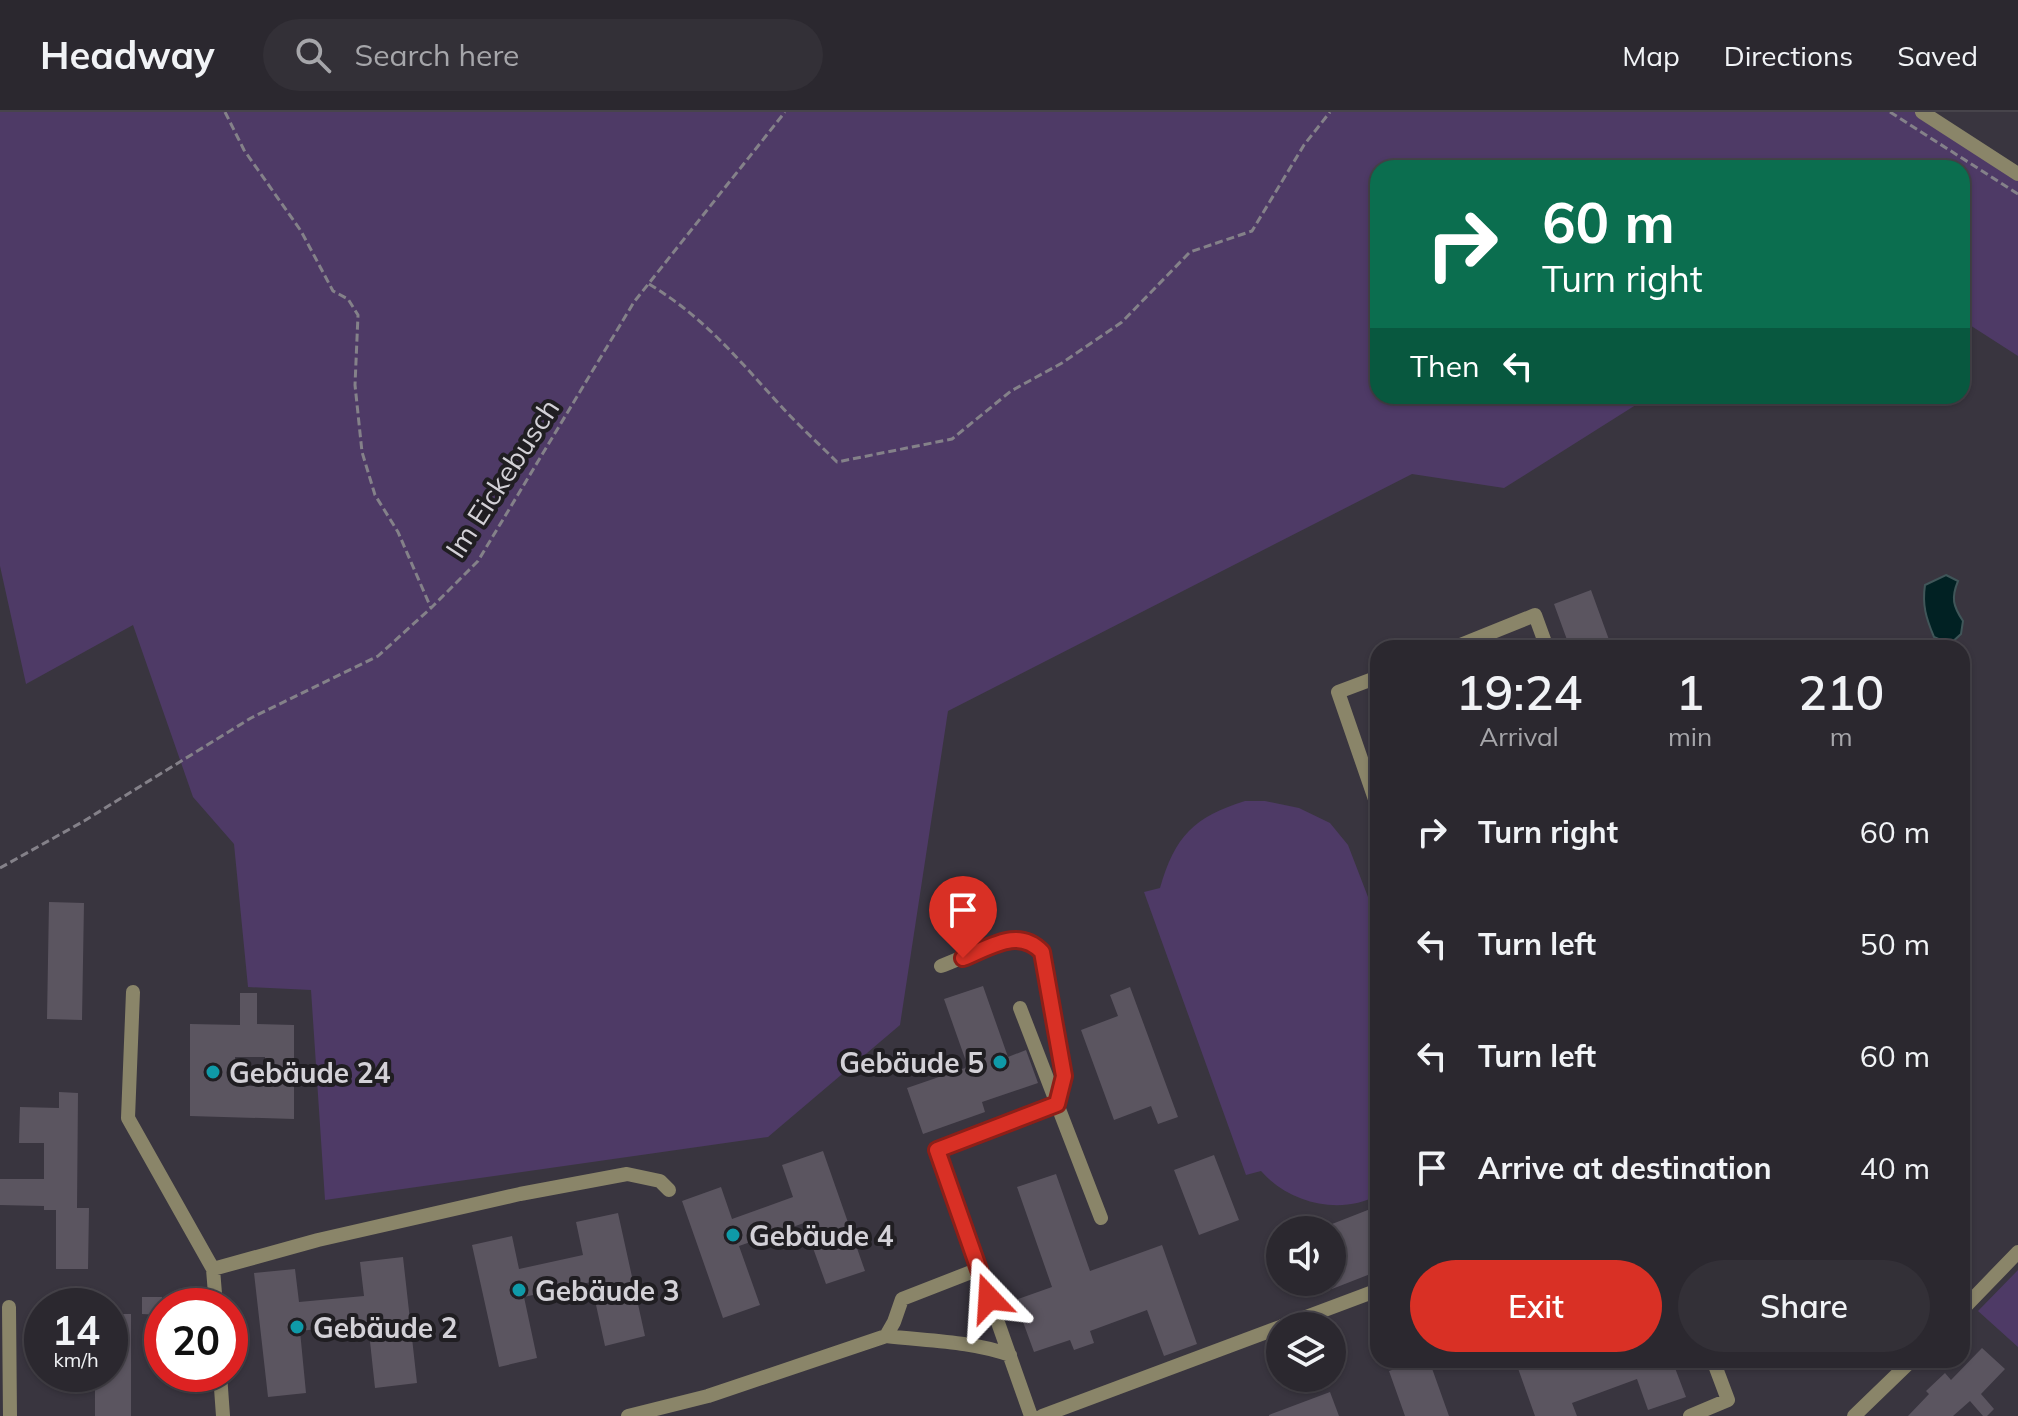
<!DOCTYPE html>
<meta charset="utf-8">
<style>
:root{--surface:#2b282f;--page:#333037;--text:#f1f3f6;--muted:#a6a6aa;--line:#47444b;--accent:#d93025}
body{margin:0;font-family:Mulish,sans-serif;background:var(--page);color:var(--text);height:100vh;display:flex;flex-direction:column;font-size:30px;white-space:nowrap}
*{box-sizing:border-box;margin:0}
p{font-size:26px;color:var(--muted)}
.icon{flex:none;width:44px;height:44px;fill:none;stroke:currentColor;stroke-width:2;stroke-linecap:round;stroke-linejoin:round}
.map{position:relative;flex:1;overflow:hidden}
.details{position:absolute;left:1370px;top:528px;width:600px;height:728px;display:flex;flex-direction:column;background:var(--surface);border-radius:24px;box-shadow:0 2px 6px #0004,0 0 0 2px var(--line)}
.details>*{flex:none}
.banner{position:absolute;left:1370px;top:48px;width:600px;height:244px;border-radius:24px;box-shadow:0 2px 6px #0004,0 0 0 2px var(--line);background:#0b6e4f;color:#fff;overflow:hidden}
.buttons{position:absolute;left:1266px;top:1104px;display:grid;gap:16px}
.buttons a{display:grid;place-items:center;width:80px;height:80px;border-radius:50%;background:var(--surface);box-shadow:0 2px 6px #0004,0 0 0 2px var(--line);font-size:40px}
.speed{position:absolute;left:24px;top:1176px;display:flex;gap:16px;font-size:40px;font-weight:700;text-align:center}
.speed>*{display:grid;place-content:center;width:104px;height:104px;border-radius:50%;background:var(--surface);box-shadow:0 2px 6px #0004,0 0 0 2px var(--line);line-height:1}
.speed small{font-size:20px;font-weight:400}
.speed .limit{border:12px solid #d22;background:#fff;color:#111}
.pin{position:absolute;display:grid;place-items:center;width:68px;height:68px;color:#fff;margin:-82px -34px;border-radius:50% 50% 50% 0;rotate:-45deg;box-shadow:0 0 8px #0007}
.pin .icon{rotate:45deg}
.me{position:absolute;width:88px;margin:-44px;rotate:340deg;stroke-linejoin:round;filter:drop-shadow(0 0 6px #0008)}
.turn{display:flex;align-items:center;gap:28px;height:168px;padding:0 40px;font-size:36px}
.turn .icon{width:104px;height:104px;stroke-width:2.5}
.turn b{display:block;font-size:56px;line-height:68px}
.then{display:flex;align-items:center;height:76px;padding:0 40px;background:#0003;gap:16px;font-size:30px}
.eta{display:flex;justify-content:space-evenly;align-items:center;height:136px;text-align:center}
.eta b{font-size:48px;font-weight:600;line-height:56px}
.action{display:flex;gap:16px;margin-top:auto;padding:16px 40px}
.action a{flex:1;height:92px;border-radius:48px;background:var(--accent);color:#fff;font-size:32px;font-weight:600;line-height:92px;text-align:center}
.action a+a{background:var(--page);color:var(--text)}
ul{padding:0;list-style:none}
li{display:flex;align-items:center;gap:24px;height:112px;padding:0 40px}
li div{flex:1}
li b{display:block;font-size:30px}
li em{font-style:normal}
header{display:flex;align-items:center;gap:48px;box-sizing:border-box;height:112px;padding:0 40px;background:var(--surface);border-bottom:2px solid var(--line)}
header strong{font-size:38px}
nav{display:flex;gap:44px;margin-inline-start:auto;font-size:28px}
.search{width:560px;height:72px;background:var(--page);display:flex;align-items:center;gap:20px;box-sizing:border-box;padding:0 28px;border-radius:44px;color:var(--muted);font-size:30px}
.map>svg:first-child{display:block}
.green{fill:#4e3a66}
.water{fill:#012123;stroke:#405659;stroke-width:2}
.building{fill:#5b5560;fill-rule:evenodd}
.lines{fill:none;stroke-linecap:round;stroke-linejoin:round}
.path{stroke:#848189;stroke-width:3;stroke-dasharray:8 4;stroke-linecap:butt}
.minor{stroke:#8a8569;stroke-width:14}
.route-casing{stroke:#8d1f18;stroke-width:20}
.route{stroke:#d93025;stroke-width:14}
.culture-dot{fill:#0f9aa8;stroke:#201e22;stroke-width:3}
.labels{text-anchor:middle;dominant-baseline:central;stroke-width:8;stroke-linejoin:round;paint-order:stroke}
.street-label{font-size:28px;fill:#d3d1d7;stroke:#201e22}
.poi-label{font-size:28px;font-weight:bold;fill:#d3d1d7;stroke:#201e22;text-anchor:start}
</style>
<header>
<strong>Headway</strong>
<div class="search"><svg class="icon" aria-label="search" viewBox="0 0 24 24"><circle cx="10" cy="10" r="6"/><path d="M15 15l6 6"/></svg>Search here</div>
<nav><a>Map</a><a>Directions</a><a>Saved</a></nav>
</header>
<div class="map">
<svg width="2018" height="1304" viewBox="0 0 2018 1304">
<rect width="100%" height="100%" fill="#39353f"/>
<path class="green" d="M0,0H1919L2018,69V244L1962,208V56H1378V284H1650L1504,376L1412,362L948,599L900,913L768,1025L325,1088L311,878L248,875L234,732L193,685L133,513L26,572L0,454Z
M1245,689H1265L1299,696L1330,711L1348,733L1378,811V1083C1340,1104 1289,1091 1261,1059L1246,1063L1144,780L1160,776C1175,724 1194,705 1245,689Z
M2018,1158V1235L1978,1199Z"/>
<path class="water" d="M1946,463L1958,469C1951,486 1953,494 1963,509L1961,522L1950,532L1934,525C1926,506 1922,493 1925,473Z"/>
<path class="building" d="M1591,478L1612,536H1570L1554,492Z
M49,790L84,791L82,908L47,907Z
M983,874L1008,945L1026,938L1038,971L982,990L985,1000L923,1022L907,976L968,955L944,887Z
M1130,875L1178,1005L1158,1012L1151,994L1114,1008L1081,918L1118,904L1110,883Z
M240,881H257V912L294,913V1007L190,1004V912L240,913ZM235,945H265V974H236Z
M59,980L78,981L77,1096H89L88,1157H56V1098H44V1094L0,1093V1067H44V1031H19L20,995L59,996Z
M823,1039L865,1159L826,1172L804,1111L739,1134L760,1193L723,1206L682,1089L721,1075L732,1107L793,1085L782,1053Z
M1214,1043L1239,1108L1199,1123L1174,1058Z
M1056,1062L1090,1159L1162,1133L1197,1232L1164,1244L1147,1198L1090,1219L1094,1231L1074,1238L1070,1228L1034,1240L1015,1188L1052,1175L1017,1075Z
M1378,1094V1159L1332,1177V1112Z
M618,1101L645,1224L605,1234L591,1170L524,1185L537,1246L499,1255L472,1133L512,1124L519,1157L583,1143L576,1110Z
M403,1145L417,1271L375,1276L368,1211L300,1219L306,1281L268,1285L254,1161L295,1157L299,1190L364,1184L360,1150Z
M142,1185H162V1203L142,1202Z
M110,1202H131V1304H95V1262H110Z
M1982,1236L2005,1257L1981,1282L1994,1297L1987,1304H1983L1970,1289L1953,1304H1908L1929,1282L1926,1279L1945,1261L1951,1268Z
M1419,1248H1429L1449,1304H1405L1389,1259Z
M1515,1248H1562L1565,1257L1589,1248H1672L1686,1285L1648,1298L1637,1267L1572,1291L1577,1304H1535Z
M1330,1280L1339,1304H1269V1303Z"/>
<g class="lines">
<path class="path" d="M225,0L244,38L301,119L333,179L348,187L358,203L355,273L362,340L375,383L398,420L431,496
M1890,0L2018,82
M649,172C705,206 737,246 780,293C798,313 818,331 837,350L952,327L1011,279L1062,251L1122,210L1190,140L1252,119L1304,33L1330,0
M0,756L84,709L251,606L378,544L431,496L478,449L634,190L785,0"/>
<path class="minor" d="M1922,0L2018,62
M1453,536L1535,503L1547,536
M1378,565L1338,580L1378,696
M941,854C958,848 1005,825 1021,826C1030,827 1036,834 1042,840L1064,964L1057,992
M133,880L128,1006L213,1157
M1020,896L1057,992
M216,1194L213,1157L318,1128L520,1082L627,1062L660,1069L669,1078
M9,1195L10,1304
M1962,1198L2018,1140
M1282,1214L1378,1178
M886,1224C928,1229 971,1229 1010,1243
M220,1262L223,1304
M628,1304L708,1284L886,1224L894,1210L902,1187L979,1157
M1031,1304L937,1038L1057,992L1101,1106
M1042,1304L1280,1215
M1690,1304L1728,1288L1713,1248
M1854,1304L1912,1248"/>
</g>
<g class="lines">
<defs>
<path id="route" d="M963,846C991,835 1018,815 1042,840L1064,964L1057,992L937,1038L989,1186"/>
</defs>
<use href="#route" class="route-casing"/>
<use href="#route" class="route"/>
</g>
<g class="culture-dot">
<circle cx="1000" cy="950" r="8"/>
<circle cx="213" cy="960" r="8"/>
<circle cx="733" cy="1123" r="8"/>
<circle cx="519" cy="1178" r="8"/>
<circle cx="297" cy="1215" r="8"/>
</g>
<g class="labels">
<g class="street-label">
<text transform="translate(502 366) rotate(-57)">Im Eickebusch</text>
</g>
<g class="poi-label">
<text x="984" y="950" text-anchor="end">Gebäude 5</text>
<text x="229" y="960">Gebäude 24</text>
<text x="749" y="1123">Gebäude 4</text>
<text x="535" y="1178">Gebäude 3</text>
<text x="313" y="1215">Gebäude 2</text>
</g>
</g>
</svg>
<div class="buttons">
<a><svg class="icon" aria-label="sound" viewBox="0 0 24 24"><path d="M4 9h4l5-4v14l-5-4H4zM17 9q2 3 0 6"/></svg></a>
<a><svg class="icon" aria-label="layers" viewBox="0 0 24 24"><path d="M12 4l9 5-9 5-9-5zM3 14l9 5 9-5"/></svg></a>
</div>
<div class="speed"><div>14<small>km/h</small></div><div class="limit">20</div></div>
<div class="pin" style="left:963px;top:846px;background:#d93025"><svg class="icon" aria-label="arrive" viewBox="0 0 24 24"><path d="M6 21V4h12l-3 4 3 4H6"/></svg></div>
<svg class="me" style="left:989px;top:1186px" viewBox="-20 -20 40 40"><path d="M0-17L14 15 0 8-14 15z" fill="#d93025" stroke="#fff" stroke-width="4"/></svg>
<div class="banner">
<div class="turn"><svg class="icon" aria-label="right" viewBox="0 0 24 24"><path d="M7 20v-9h11M14 6l5 5-5 5"/></svg><div><b>60 m</b>Turn right</div></div>
<div class="then">Then<svg class="icon" aria-label="left" viewBox="0 0 24 24"><path d="M17 20v-9H6M10 6l-5 5 5 5"/></svg></div>
</div>
<section class="details">
<div class="eta">
<div><b>19:24</b><p>Arrival</p></div>
<div><b>1</b><p>min</p></div>
<div><b>210</b><p>m</p></div>
</div>
<ul>
<li><svg class="icon" aria-label="right" viewBox="0 0 24 24"><path d="M7 20v-9h11M14 6l5 5-5 5"/></svg><div><b>Turn right</b></div><em>60 m</em></li>
<li><svg class="icon" aria-label="left" viewBox="0 0 24 24"><path d="M17 20v-9H6M10 6l-5 5 5 5"/></svg><div><b>Turn left</b></div><em>50 m</em></li>
<li><svg class="icon" aria-label="left" viewBox="0 0 24 24"><path d="M17 20v-9H6M10 6l-5 5 5 5"/></svg><div><b>Turn left</b></div><em>60 m</em></li>
<li><svg class="icon" aria-label="arrive" viewBox="0 0 24 24"><path d="M6 21V4h12l-3 4 3 4H6"/></svg><div><b>Arrive at destination</b></div><em>40 m</em></li>
</ul>
<div class="action"><a>Exit</a><a>Share</a></div>
</section>
</div>
